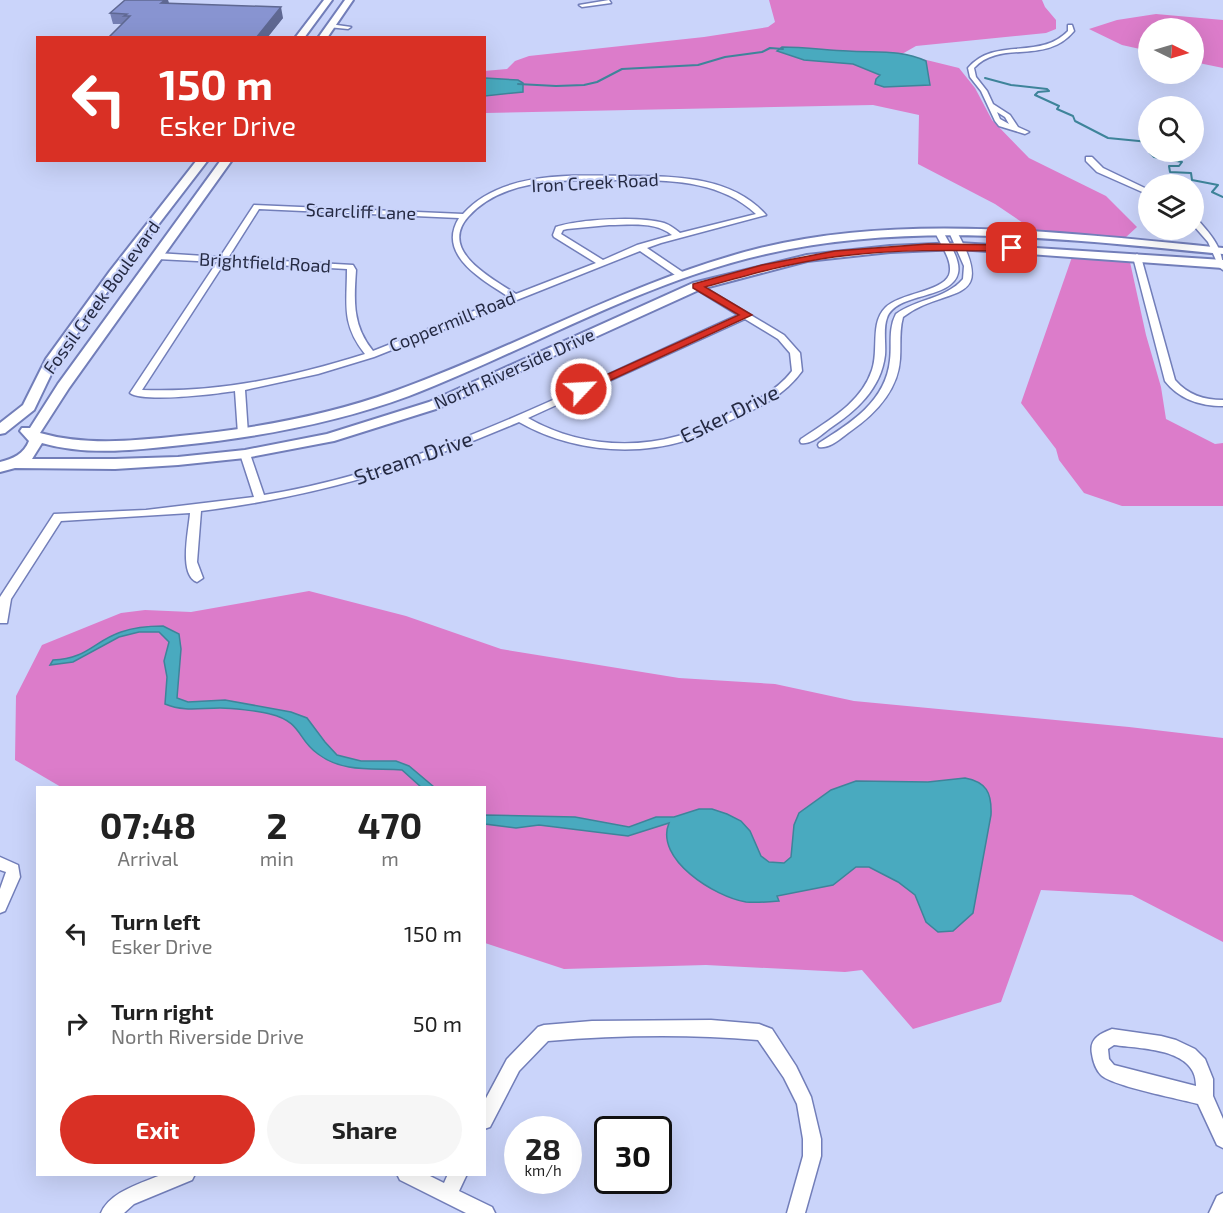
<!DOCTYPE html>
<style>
:root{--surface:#fff;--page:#f6f6f6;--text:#222;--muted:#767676;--accent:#d93025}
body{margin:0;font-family:"Exo 2",sans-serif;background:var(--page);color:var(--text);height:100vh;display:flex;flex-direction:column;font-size:22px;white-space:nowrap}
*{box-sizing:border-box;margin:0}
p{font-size:20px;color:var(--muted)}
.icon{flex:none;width:33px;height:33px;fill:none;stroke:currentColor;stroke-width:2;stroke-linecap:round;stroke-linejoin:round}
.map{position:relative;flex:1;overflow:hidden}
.details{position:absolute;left:36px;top:786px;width:450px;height:390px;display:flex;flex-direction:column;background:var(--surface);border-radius:0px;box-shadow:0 6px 24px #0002}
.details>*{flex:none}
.top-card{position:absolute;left:36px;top:36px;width:450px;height:126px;border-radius:0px;box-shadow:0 6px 24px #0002;background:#d93025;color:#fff;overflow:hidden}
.needle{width:39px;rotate:95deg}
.controls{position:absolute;left:1138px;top:18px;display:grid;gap:12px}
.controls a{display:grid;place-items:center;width:66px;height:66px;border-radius:50%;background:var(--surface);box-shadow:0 6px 24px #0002;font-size:30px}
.speed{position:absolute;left:504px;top:1116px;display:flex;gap:12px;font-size:30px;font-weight:700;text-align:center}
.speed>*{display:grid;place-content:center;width:78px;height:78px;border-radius:50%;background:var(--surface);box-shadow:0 6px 24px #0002;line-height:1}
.speed small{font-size:15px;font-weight:400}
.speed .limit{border:3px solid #111;border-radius:9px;background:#fff;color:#111}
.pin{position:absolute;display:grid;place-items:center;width:51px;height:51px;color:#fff;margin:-26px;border-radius:12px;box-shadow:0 3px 9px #0006}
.me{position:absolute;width:66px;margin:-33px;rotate:65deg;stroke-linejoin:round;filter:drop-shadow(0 0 4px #0008)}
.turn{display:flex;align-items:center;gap:21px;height:126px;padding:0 24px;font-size:27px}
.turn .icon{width:78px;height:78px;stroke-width:2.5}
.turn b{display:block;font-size:42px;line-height:51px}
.eta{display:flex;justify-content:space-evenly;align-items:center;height:102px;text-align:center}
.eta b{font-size:36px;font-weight:700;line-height:42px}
.action{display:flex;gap:12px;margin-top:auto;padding:12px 24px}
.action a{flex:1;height:69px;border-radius:36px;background:var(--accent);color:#fff;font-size:24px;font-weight:700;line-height:69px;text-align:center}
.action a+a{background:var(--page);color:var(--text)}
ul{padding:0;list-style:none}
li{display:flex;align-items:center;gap:18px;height:90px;padding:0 24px}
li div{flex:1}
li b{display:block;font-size:22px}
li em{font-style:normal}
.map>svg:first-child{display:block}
.green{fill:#dc7cca}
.water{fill:#49aabf;stroke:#3e849a;stroke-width:1.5}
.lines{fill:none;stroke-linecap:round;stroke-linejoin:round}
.stream{stroke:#3e849a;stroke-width:2}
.street-casing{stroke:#727eb9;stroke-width:3}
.secondary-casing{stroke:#727eb9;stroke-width:4}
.street{fill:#fff;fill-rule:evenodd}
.secondary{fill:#fff;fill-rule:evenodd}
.wall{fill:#757fb4}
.shaded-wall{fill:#5f6892}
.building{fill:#8894d1;stroke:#5f6892;stroke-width:1.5}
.route{fill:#d93025;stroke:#8d1f18;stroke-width:1.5}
.labels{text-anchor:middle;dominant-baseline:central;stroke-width:4.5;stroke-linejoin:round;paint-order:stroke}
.far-street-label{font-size:18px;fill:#252a43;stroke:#cad4fa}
.street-label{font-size:21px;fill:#252a43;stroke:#cad4fa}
</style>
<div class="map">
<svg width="1223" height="1213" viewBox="0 0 1223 1213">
<rect width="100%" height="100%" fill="#cad4fa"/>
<path class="green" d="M769,0H1042L1045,7L1056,20V29L1046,33L916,46L902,54L959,68L975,88L992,120L1029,158L1106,196L1137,227L1125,238L1035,231L995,204L918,164L919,115L873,105L485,113L484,71L507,69L515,61L529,56L704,37L768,27L775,22Z
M1156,14L1223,20V68L1194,62V28H1149V51L1122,45L1089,29L1117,20Z
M1072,257L1130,262L1146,335L1161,387L1166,419L1215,444L1223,443V506H1122L1084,493L1059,460L1056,449L1021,403Z
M309,591L406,616L501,649L679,678L775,684L854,701L1129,727L1223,738V942L1132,895L1041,890L1001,1002L913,1029L862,970L845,972L706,965L564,969L485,943L484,788L61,787L15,760L16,696L42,645L121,613L145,610L191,612Z"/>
<path class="water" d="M782,47C804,47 826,50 848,51C874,53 901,49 926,61L930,85L884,87L875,84L876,79L880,75L853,64L804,60L777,51Z
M485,78L518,80L523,83V92L485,96Z
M163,626L179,634L181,649L177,698L188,702L225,700L291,712L307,718L325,742L337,755L361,761H396L409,766L434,787H421L402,770C373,768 343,773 318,754C297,740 303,722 270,714C259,711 231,708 220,708C200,708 184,712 165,704L167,677L164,661L169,642L159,632H139L119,637L73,662L50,665L53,660C87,659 94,641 121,632C135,627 149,626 163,626Z
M965,778C986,782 992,792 991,815L973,913L953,931L938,932L926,922L915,895L898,882L869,867H856L833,885L777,896L779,901C768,902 756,903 746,902C715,897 654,859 669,823L628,836L539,825L516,828L485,824V815L575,817L629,827L656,817H674L699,809H712L727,814L741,821L750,831L761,856L769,862L784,863L791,857L794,825L799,813L831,790L856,781L928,782Z"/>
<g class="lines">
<path class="stream" d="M985,78L1011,85L1047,89L1049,91L1038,92L1035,95L1059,106L1057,109L1073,116L1075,121L1108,138L1149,142
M518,84L556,86L584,85L597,82L622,69L698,65L725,57L762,52L770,48L783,49
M1149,152L1154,157L1182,162L1179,166H1169L1170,172L1191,173L1192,180L1218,185L1212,192L1223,197"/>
<defs>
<path id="street" d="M609,0L611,3L582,7L579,5Z
M330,24L351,27L348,29L328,27Z
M1068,25H1072L1074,31C1045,66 1001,39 974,68L976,77L987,91L993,104L1010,115L1018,127L1029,132L1025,134L999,126L995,121L981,91L970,77L968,68C995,36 1039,61 1068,31ZM997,112L1005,117L1009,124L1000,119Z
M1086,157H1092L1103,168L1149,190V195L1097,172L1086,161Z
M633,176C679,176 734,178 766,215L661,243L647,248L684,273V277H678L640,251L374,357L318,374L245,390L248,434L247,436H239L238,434L235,391C216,394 144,403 130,393L217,262L157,259L153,256L157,253L220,257L254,205L463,214C503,169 578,176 633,176ZM633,180C677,180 723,183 756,214L680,233C675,229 670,225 664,223C639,216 580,219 556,227L553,235L554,237L596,263L516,294C493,279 438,251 468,217C507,173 580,181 633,180ZM259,209L459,218C436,255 483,280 509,297L373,351C352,326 354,300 356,270L353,265L228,258ZM609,225C630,225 655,221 672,235L637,245L603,260L561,234L563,230L567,229ZM225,262L347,269C347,304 341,324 365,354C292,377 219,393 142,390Z
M1194,219H1197C1211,235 1223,247 1223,270L1219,267L1208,242L1194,226Z
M936,230H942C948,241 961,260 958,273C952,300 896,292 887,318C883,328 886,344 885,355C881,389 856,411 829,429C821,435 811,445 801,443L800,441L801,439C829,420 861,403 872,370C879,351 870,323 885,308C899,293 942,292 949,275C954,262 940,244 935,232Z
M950,230H956C999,308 946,284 903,317C899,331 901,345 900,359C898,392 873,416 848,433C840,439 829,449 819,447L818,445L819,443C851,423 886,401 890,360C892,345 888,329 896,314C916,299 946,299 963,279L964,266L949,232Z
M1137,254L1141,257L1175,380C1188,395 1204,400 1223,400V406C1200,406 1179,399 1165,381L1133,257Z
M697,283L784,335L800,353L802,371C784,396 758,408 731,420C716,427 701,436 684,441C630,457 568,450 519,422C415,467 314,497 201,511L197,562L203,578L197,582C178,575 189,529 190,513L61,521L11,599L7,623H0V597L54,514L146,510L254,497L240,454L245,451L250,454L264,495C432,468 584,383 738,315L694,288V284ZM745,319L778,339L790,353L792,371C775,393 750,404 724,416C709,423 694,432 678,436C628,450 573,444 528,418Z
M0,857L18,865L20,877L5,911L0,913V889L6,872L0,870Z
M711,1020L759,1024L772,1029L796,1066L811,1097L821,1139V1156L805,1213H787L803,1156V1139L797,1104L784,1078L758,1040C689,1034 618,1035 548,1041L519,1071L490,1127L484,1129V1102L507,1059L538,1027L544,1025L592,1021Z
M1112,1029L1161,1036L1176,1040L1195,1049L1205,1059L1213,1079V1096L1223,1119V1148L1217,1145L1198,1104C1180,1099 1112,1086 1101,1075C1096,1070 1093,1061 1092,1054C1089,1039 1099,1034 1112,1029ZM1114,1045C1141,1049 1197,1048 1196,1086L1114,1065L1109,1059L1108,1049Z
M163,1174H195L192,1180L134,1204L124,1213H101C110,1191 143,1183 163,1174Z
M397,1174H426L444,1183L448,1174H467L459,1191L492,1207L495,1213H466L400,1180Z
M1223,1193V1213H1209L1217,1196Z"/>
<path id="secondary" d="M324,0H332L304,38H295Z
M345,0H353L327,38H318Z
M197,160H208L118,277L57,362L34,410L5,433L0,434V423L23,405L46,359L110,271Z
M221,160H232L69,388L40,433C86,446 133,441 180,436C253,429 326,416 395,391C518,347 632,280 760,248C905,212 1075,234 1223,248V254C1073,240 915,220 766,254C641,282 528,350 409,396C336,423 259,437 182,445C136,450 87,456 42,443L32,459H115L178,457L245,450L327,434L429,402L693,283L807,255L890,246L959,243L1223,260V268L959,249L890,252L807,261L701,289L439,408L334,441L245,458L178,465L115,469L15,468L0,472V462C13,459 24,454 29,441L20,431L22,428H30L58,384Z"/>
</defs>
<use href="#street" class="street-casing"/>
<use href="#secondary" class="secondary-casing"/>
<use href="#street" class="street"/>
<use href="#secondary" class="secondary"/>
</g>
<path class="wall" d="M125,0H168L169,4L283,18L267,38H108L122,24H113L110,13Z"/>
<path class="shaded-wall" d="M165,0H168L170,8L161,3Z
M281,7L283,18L267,38H256Z"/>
<path class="building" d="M125,0H165L161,3L281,7L256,38H108L130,16H124L127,14L110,13Z"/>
<path class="route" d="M928,244L1012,245L1017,248L1012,251C953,250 893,249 834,257C790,263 748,275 705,287L752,315L585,392H577L575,389L739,315L693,288V284L762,265L835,251Z"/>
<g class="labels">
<g class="far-street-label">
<text transform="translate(595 182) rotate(-3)">Iron Creek Road</text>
<text transform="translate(361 211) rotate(2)">Scarcliff Lane</text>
<text transform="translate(265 262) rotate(3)">Brightfield Road</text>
<text transform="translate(101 297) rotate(-54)">Fossil Creek Boulevard</text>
<text transform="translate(452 321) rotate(-22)">Coppermill Road</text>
<text transform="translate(514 368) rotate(-24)">North Riverside Drive</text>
</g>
<g class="street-label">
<text transform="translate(729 413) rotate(-26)">Esker Drive</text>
<text transform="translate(413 457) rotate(-19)">Stream Drive</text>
</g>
</g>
</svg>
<div class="controls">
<a><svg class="needle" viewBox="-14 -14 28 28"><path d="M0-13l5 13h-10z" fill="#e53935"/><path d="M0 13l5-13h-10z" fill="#767676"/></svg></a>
<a><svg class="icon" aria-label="search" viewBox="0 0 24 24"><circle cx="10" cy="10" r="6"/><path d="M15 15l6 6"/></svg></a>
<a><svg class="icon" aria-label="layers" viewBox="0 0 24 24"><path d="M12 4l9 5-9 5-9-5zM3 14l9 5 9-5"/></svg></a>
</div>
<div class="speed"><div>28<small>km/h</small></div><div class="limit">30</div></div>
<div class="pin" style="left:1012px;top:248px;background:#d93025"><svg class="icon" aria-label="arrive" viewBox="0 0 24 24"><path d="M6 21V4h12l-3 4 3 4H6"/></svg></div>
<svg class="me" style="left:581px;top:389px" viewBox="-20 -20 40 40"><circle r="17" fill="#d93025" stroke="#fff" stroke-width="3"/><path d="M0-11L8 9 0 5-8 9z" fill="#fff"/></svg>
<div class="top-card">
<div class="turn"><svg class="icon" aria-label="left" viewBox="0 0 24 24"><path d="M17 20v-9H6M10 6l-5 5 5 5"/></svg><div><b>150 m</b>Esker Drive</div></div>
</div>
<section class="details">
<div class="eta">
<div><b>07:48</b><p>Arrival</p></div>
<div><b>2</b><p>min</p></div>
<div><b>470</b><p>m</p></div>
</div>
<ul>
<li><svg class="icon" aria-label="left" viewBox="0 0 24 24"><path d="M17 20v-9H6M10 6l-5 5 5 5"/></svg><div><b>Turn left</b><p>Esker Drive</p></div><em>150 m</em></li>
<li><svg class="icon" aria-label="right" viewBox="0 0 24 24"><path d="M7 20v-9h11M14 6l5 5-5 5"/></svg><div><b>Turn right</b><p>North Riverside Drive</p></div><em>50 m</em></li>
</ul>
<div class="action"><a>Exit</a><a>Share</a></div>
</section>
</div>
